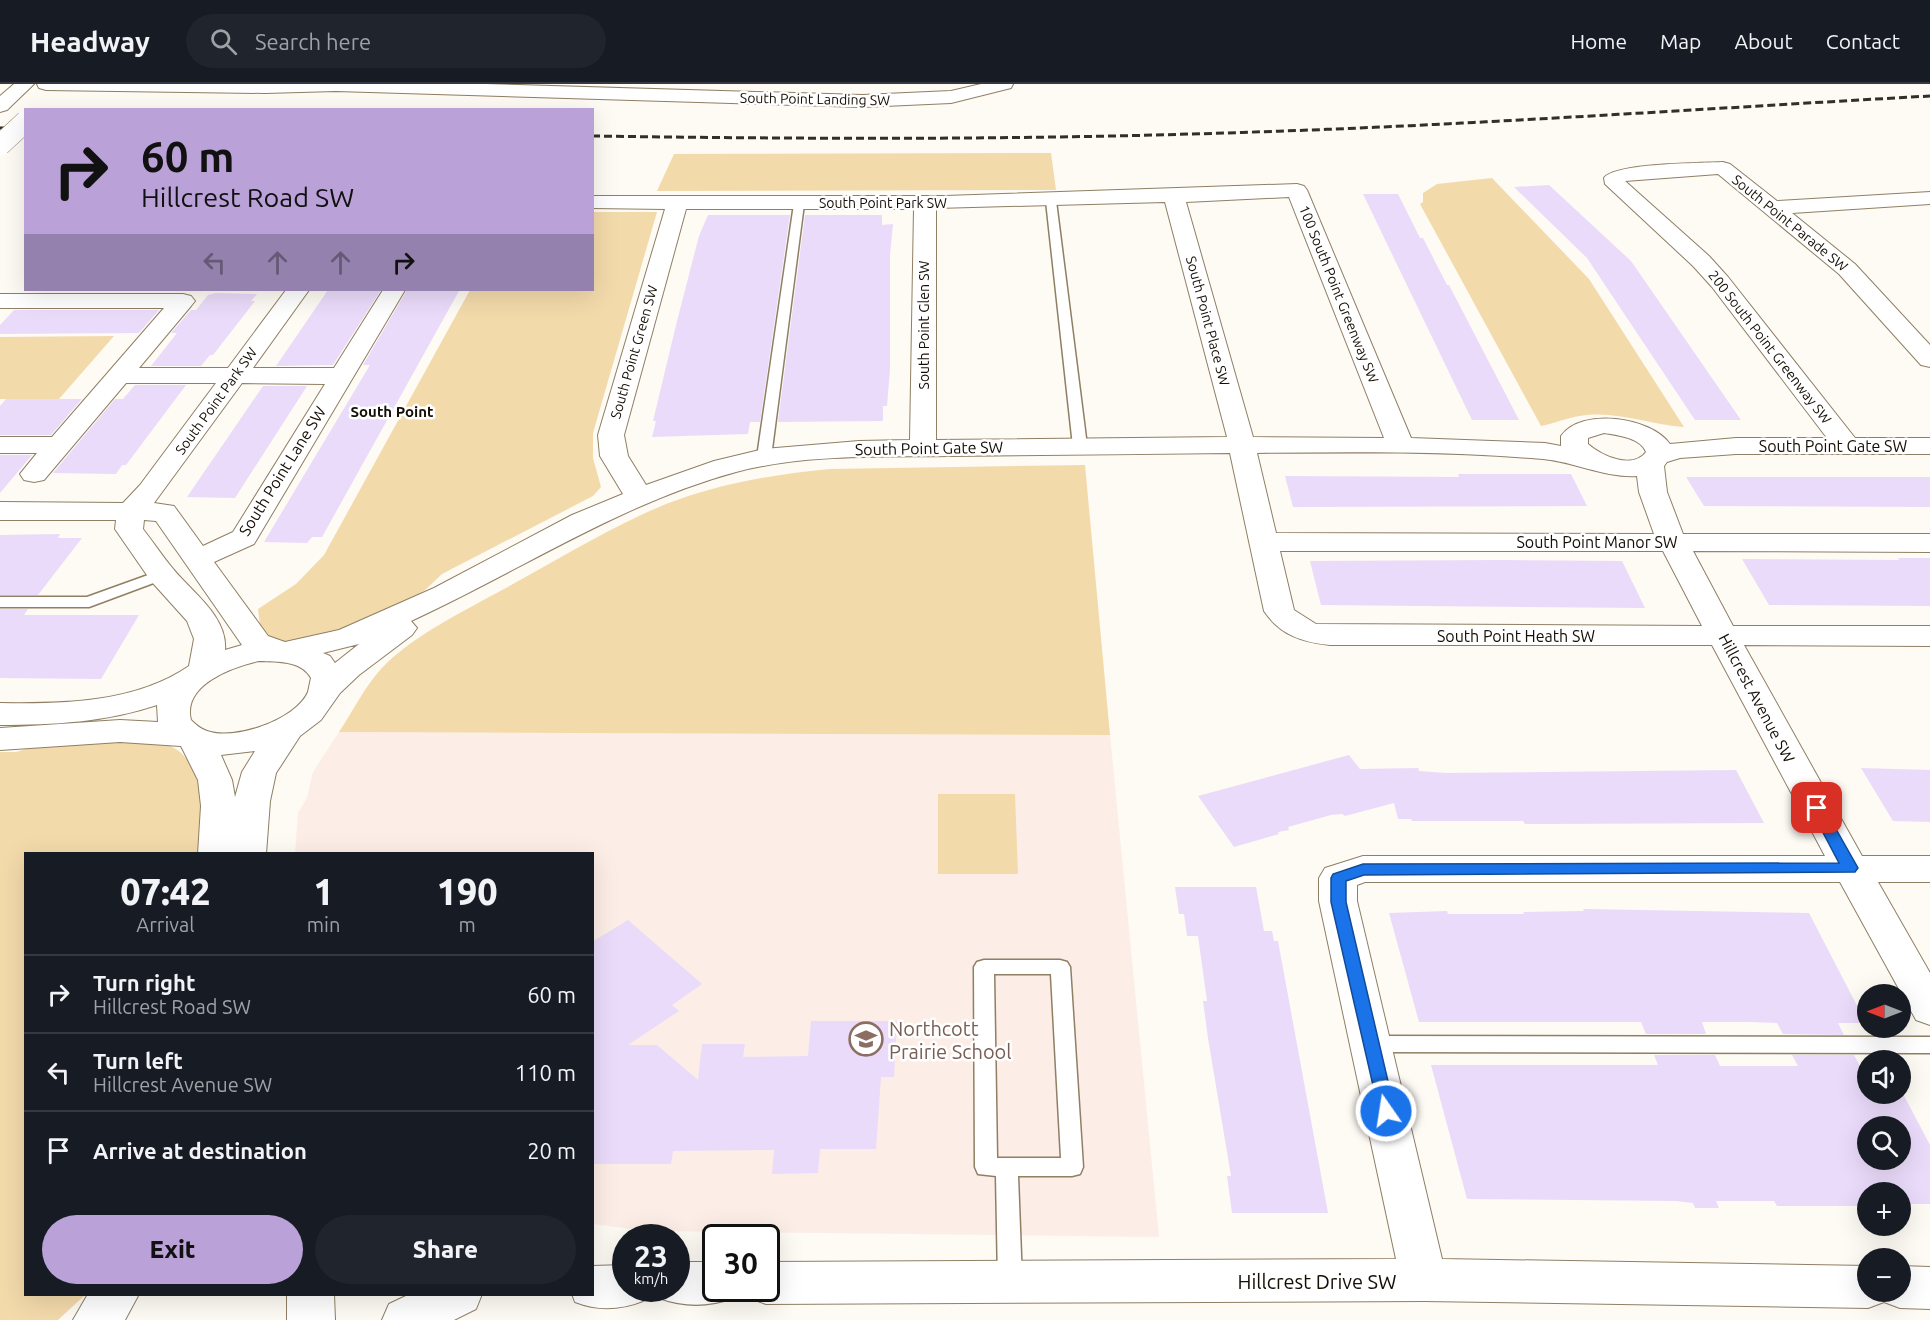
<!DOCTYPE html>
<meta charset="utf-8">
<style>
:root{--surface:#171b24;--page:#20242c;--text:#f1f3f6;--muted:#9ea1a6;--line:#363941;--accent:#baa2d9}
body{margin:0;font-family:Ubuntu,sans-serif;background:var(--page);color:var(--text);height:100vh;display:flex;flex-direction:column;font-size:22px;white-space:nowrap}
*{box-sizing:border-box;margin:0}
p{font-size:20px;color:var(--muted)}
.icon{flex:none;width:33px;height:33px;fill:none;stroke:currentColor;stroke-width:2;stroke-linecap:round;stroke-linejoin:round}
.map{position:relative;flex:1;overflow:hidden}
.sheet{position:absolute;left:24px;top:768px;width:570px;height:444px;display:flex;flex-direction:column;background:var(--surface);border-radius:0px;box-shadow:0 6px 24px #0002}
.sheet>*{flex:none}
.top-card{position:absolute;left:24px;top:24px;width:570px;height:183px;border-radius:0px;box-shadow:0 6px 24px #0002;background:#baa2d9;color:#111;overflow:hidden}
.needle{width:39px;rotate:270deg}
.fabs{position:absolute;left:1857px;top:900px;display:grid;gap:12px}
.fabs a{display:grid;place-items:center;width:54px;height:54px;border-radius:50%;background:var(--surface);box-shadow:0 6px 24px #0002;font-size:30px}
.speed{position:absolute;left:612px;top:1140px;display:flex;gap:12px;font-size:30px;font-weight:700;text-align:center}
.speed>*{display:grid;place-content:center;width:78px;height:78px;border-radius:50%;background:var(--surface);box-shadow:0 6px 24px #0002;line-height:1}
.speed small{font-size:15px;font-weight:400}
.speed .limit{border:3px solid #111;border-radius:9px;background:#fff;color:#111}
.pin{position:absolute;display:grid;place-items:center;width:51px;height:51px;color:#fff;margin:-26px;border-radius:12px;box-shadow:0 3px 9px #0006}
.me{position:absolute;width:66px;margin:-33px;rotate:347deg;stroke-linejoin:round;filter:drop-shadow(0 0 4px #0008)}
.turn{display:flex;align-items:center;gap:21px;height:126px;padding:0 18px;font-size:27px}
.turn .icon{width:78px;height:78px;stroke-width:2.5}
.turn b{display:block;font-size:42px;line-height:51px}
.lanes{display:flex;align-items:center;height:57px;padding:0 18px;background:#0003;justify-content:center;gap:30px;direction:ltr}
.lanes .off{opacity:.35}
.eta{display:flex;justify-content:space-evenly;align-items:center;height:102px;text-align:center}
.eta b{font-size:36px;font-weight:800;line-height:42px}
.primary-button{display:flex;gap:12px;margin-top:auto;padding:12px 18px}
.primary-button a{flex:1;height:69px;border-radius:36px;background:var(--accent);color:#111;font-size:24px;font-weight:800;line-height:69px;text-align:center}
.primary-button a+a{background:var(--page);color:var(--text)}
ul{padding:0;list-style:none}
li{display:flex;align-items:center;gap:18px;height:78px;padding:0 18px;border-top:2px solid var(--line)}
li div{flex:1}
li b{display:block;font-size:22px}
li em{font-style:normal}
header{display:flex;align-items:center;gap:36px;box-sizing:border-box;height:84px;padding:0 30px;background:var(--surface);border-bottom:2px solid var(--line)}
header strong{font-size:28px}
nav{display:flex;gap:33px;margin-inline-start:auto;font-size:21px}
.search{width:420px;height:54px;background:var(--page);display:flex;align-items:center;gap:15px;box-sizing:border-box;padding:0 21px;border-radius:33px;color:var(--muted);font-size:22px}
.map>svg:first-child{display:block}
.education{fill:#fcede7}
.green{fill:#f3daab}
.building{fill:#eadbfa;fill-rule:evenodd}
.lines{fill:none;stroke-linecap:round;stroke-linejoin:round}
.lane-casing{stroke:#8f7f64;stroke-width:3}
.street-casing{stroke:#8f7f64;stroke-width:2}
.secondary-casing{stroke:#8f7f64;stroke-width:2}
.lane{fill:#fff;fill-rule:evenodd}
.street{fill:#fff;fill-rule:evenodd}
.secondary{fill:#fff;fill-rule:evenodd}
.rail{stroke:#342f26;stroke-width:3;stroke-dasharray:8 4;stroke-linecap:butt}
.secondary-bridge-casing{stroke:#8f7f64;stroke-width:22;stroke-linecap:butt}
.secondary-bridge{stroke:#fff;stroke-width:21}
.route{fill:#1a73e8;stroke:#114b97;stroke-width:1.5}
.labels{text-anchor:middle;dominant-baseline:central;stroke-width:5;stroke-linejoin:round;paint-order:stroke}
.far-street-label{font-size:14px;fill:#140e05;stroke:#fff}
.far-neighbourhood-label{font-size:15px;font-weight:bold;fill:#140e05;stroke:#fff}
.street-label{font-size:16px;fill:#140e05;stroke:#fff}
.near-education-label{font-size:20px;fill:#785e54;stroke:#fff;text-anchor:start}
.near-street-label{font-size:20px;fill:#140e05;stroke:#fff}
</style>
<header>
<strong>Headway</strong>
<div class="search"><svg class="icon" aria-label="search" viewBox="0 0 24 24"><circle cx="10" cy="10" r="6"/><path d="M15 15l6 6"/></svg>Search here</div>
<nav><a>Home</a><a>Map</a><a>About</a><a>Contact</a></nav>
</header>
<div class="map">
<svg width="1930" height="1236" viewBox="0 0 1930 1236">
<rect width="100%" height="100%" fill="#fefaf4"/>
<path class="education" d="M339,648L1110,651L1159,1153L648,1147L593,1140L592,770H295L298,729L307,714L313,688Z"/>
<path class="green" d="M1051,69L1056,106L657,107L674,70Z
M1492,94L1589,195L1684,343C1652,341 1620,328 1587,331C1571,332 1556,339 1541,342L1420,120L1423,118V109L1437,100Z
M593,128H657L593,349V374L601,403L593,412L442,490L424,507L368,539L296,560L276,558L261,549L258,525L296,500L324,471L470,206H592Z
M114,252L59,315H0V253Z
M1085,381L1110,651L339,648C353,627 365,602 382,584C412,552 466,526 504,505C550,480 594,453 641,431C700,403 765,391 830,385Z
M102,654C120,655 140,655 158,658C208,668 203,731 199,769L26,770V1210L85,1211L58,1236H0V668H16L43,660Z
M938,710H1015L1018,790H938Z"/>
<path class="building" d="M1549,101L1631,177L1741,336H1695L1587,174L1514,103Z
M1363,110H1398L1420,154H1423L1447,201H1449L1519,336H1472Z
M708,131H790L760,338H750L748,350L652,353L656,337H653L677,237L699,152Z
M805,131H882V141L893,140L890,171V285L887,322H883V337L778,338Z
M328,206H381L333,281L276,282Z
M407,206L459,207L322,453H312L307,459L264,458L370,281H363Z
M216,209L257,210L251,217H255L213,271H210L201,282H151L177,249H171L191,226H196L208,211Z
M14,226H159L139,249L0,250V241Z
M135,301H186L126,381H122L116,390L53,389L115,315H123Z
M263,302H307L235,414L187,413Z
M6,315H82L51,351H0V322Z
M0,371H32L0,409Z
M1458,390H1571L1587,422L1293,423L1285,392L1459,393Z
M1686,393H1930V423L1704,422Z
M60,450L58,454H82L38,511H0V451Z
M1898,474H1930V522L1769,521L1742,475L1899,476Z
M1500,476L1622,477L1645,524L1321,521L1310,477Z
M0,525H28L24,531H139L101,595L0,594Z
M1349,671L1360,685L1418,684L1419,687L1446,689L1736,686L1764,739L1542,740H1525L1523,737H1412L1411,735H1398L1394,719L1345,732L1342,730L1331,731L1288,743L1289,746L1278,748L1279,750L1234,763L1198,712Z
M1861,684L1930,686V738L1893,737Z
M1175,803H1256L1264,847H1272L1274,857H1278L1328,1129H1232L1227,1092H1231L1208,954L1203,917H1207L1198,852H1187L1184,830H1179Z
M1583,825L1809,829L1866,939H1838L1844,951L1783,950L1777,939L1749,938H1702L1706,950H1646L1641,938H1419L1389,829L1447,827L1448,830H1524L1523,828L1584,827Z
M628,836L702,900L672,921L679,927L628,961H657L698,996L702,960H745L743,973L808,972L811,937H897L894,993H881L876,1065H820L818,1089L772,1090L774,1066L673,1067L671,1080H592V858Z
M1654,971H1715L1720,982H1798L1792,971H1854L1860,982H1868V1010H1900V1004L1930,1061V1120H1900V1108H1868V1122H1777L1774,1117H1716L1719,1124H1695L1693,1119L1676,1117L1467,1115L1431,981H1658ZM1868,1042H1900V1076H1868Z"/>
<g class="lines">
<defs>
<path id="lane" d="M1051,114L1056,117L1087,362L1080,366L1073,362L1046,117Z
M799,117L804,120L771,373L764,377L757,373L794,120Z
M162,486L167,488L170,491L167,494L89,523H0V513H87Z
M984,876H1060L1067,878L1070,883L1083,1083L1080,1090L1072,1092H1018L1022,1197L1018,1204L1010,1208L1002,1204L998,1197L996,1092L978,1090L975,1083L974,883L977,878ZM994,890H1051L1061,1074H997Z
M1371,952L1930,953V969L1371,968L1364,966L1361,960L1364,954Z"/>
<path id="street" d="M1723,78L1730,80L1777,117L1930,108V120L1792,129L1855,180L1930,261V283L1921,281L1839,190L1718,90L1625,97L1709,172L1728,193L1855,354H1930V370H1736L1680,374L1667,378L1664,382L1667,408L1683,450H1930V468L1693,467L1733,542H1930V562L1744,561L1862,772H1930V798H1878L1930,889V941L1916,936L1840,798H1365L1357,801V817L1442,1175L1868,1182V1208H1900V1182L1930,1183V1225L1900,1224L1884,1218L1868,1224L1424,1217L766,1220L749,1214L745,1204H766V1178L1396,1175L1319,817V794L1325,784L1363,772H1825L1712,561H1330C1302,558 1280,551 1264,527L1230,369C1136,370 1043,371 949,372C879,373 804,370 736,388C619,420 520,487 411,537L417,544L412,551L359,591L340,609L321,636L300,652L276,689L270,717L266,770H198L201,722L198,696L181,662L120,658L0,666V644L120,636L158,638L157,621C106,638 54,641 0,641V619C63,620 135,619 189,582L194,555L187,537L151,497L115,445L116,436H0V418L123,419L140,401L216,299H126L44,396L34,398L24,396L20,390L37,369H0V353H52L164,224H0V210H183L191,212L195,217L191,222L139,284H228L286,206H309L253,284H334L383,206H405L254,460L214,478L268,552L285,558L339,546L434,504L572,431L623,410L600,372L598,351L665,125L592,124V112H945L1297,100L1304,102L1307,106L1411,354L1545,359L1561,362V352C1581,323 1651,333 1670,360L1736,354H1827L1712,203L1693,182L1605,100L1604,94C1614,79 1702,79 1723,78ZM1289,113L1384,354L1253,353L1186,118ZM1165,118L1227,353L936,356V124ZM686,125H914L910,356L859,357L764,365L714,377L646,401L628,372L624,351ZM242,299L325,300L233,448L203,462L174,422L154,419ZM1604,349C1617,351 1641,354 1646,368C1632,386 1602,372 1588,360V354ZM1257,369C1352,368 1448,367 1543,375C1575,378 1605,394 1637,392L1639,408L1654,450L1276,449ZM144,436L156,437L242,561L225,566C228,533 193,509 174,486C163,473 153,458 143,445ZM1280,467H1663L1702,542L1316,540L1294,526ZM359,560L335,579L330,572L323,569ZM259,577C278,578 301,576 311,594C310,598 309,604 308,608C296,636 234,657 207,647C201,645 196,641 191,636C182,601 232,583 259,577ZM255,667L242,688L235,713L232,696L221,671Z
M676,1178H716V1204H737L733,1214C709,1223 683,1223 659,1214L655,1204H676Z
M626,1181V1204H648L643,1217C620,1226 598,1227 575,1218L572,1210H592V1182Z
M88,1210H139L125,1236H73Z
M287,1210H334L335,1236H287Z
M410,1210H482L476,1225L454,1236H382L389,1220Z"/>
<path id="secondary" d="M14,0H34L7,26L0,28V12Z
M37,0H486L862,11L951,7L981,0H1013L1011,4L951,19L862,23L336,7L265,9L46,6L39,4Z"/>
</defs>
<use href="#lane" class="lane-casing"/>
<use href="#street" class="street-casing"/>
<use href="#secondary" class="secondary-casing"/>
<use href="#lane" class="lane"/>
<use href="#street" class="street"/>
<use href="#secondary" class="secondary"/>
<path class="rail" d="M0,44H26
M592,52C803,55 1014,56 1224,49C1460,42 1695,25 1930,12"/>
<defs>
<path id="secondary-bridge" d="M0,61L26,37"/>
</defs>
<use href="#secondary-bridge" class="secondary-bridge-casing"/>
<use href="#secondary-bridge" class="secondary-bridge"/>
</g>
<path class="route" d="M1817,719L1824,724L1858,784L1855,788L1364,791L1346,797V818L1395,1027L1392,1032L1386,1034L1380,1032L1331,818V794L1333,790L1363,780L1839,779L1810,724Z"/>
<defs>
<symbol id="school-ring" viewBox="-11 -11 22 22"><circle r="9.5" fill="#fff" stroke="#8d6e63" stroke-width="1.5"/><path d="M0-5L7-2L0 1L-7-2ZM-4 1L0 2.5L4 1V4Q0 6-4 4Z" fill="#8d6e63"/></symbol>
</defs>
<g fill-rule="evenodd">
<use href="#school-ring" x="847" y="936" width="38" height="38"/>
</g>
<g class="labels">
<g class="far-street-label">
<text transform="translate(815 15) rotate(1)">South Point Landing SW</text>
<text x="883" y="119">South Point Park SW</text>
<text transform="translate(1790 139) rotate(39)">South Point Parade SW</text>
<text transform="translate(1339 210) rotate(68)">100 South Point Greenway SW</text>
<text transform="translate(1208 237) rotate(75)">South Point Place SW</text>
<text transform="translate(924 241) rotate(-90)">South Point Glen SW</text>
<text transform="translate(1770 263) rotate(52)">200 South Point Greenway SW</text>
<text transform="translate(634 268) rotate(-74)">South Point Green SW</text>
<text transform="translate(216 317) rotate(-54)">South Point Park SW</text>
</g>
<g class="far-neighbourhood-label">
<text x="392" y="327">South Point</text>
</g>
<g class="street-label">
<text x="1833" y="362">South Point Gate SW</text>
<text transform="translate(929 364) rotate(-1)">South Point Gate SW</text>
<text transform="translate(282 387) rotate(-58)">South Point Lane SW</text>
<text x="1597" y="458">South Point Manor SW</text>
<text x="1516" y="552">South Point Heath SW</text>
<text transform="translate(1757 614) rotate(62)">Hillcrest Avenue SW</text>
</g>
<g class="near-education-label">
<text x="889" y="944">Northcott<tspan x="889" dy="23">Prairie School</tspan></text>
</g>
<g class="near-street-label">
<text x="1317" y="1197">Hillcrest Drive SW</text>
</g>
</g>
</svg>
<div class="fabs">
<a><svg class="needle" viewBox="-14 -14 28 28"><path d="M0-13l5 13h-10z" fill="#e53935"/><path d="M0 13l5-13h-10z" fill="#9ea1a6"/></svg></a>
<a><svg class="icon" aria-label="sound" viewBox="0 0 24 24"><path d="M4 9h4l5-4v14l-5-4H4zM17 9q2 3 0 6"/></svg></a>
<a><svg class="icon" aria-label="search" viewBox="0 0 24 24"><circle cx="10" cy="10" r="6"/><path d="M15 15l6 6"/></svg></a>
<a>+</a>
<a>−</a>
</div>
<div class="speed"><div>23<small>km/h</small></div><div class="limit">30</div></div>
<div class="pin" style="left:1817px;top:724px;background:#d93025"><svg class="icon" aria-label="arrive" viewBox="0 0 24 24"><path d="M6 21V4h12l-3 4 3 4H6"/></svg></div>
<svg class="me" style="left:1386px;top:1027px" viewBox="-20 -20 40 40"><circle r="17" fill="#1a73e8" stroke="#fff" stroke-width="3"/><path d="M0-11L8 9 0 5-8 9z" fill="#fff"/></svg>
<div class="top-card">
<div class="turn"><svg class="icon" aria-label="right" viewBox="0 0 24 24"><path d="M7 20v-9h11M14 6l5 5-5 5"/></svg><div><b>60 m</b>Hillcrest Road SW</div></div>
<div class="lanes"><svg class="icon off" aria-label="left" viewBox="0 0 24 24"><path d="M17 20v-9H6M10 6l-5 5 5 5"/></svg><svg class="icon off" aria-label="ahead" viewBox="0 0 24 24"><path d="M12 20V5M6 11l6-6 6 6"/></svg><svg class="icon off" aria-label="ahead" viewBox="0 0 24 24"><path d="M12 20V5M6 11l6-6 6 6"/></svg><svg class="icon" aria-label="right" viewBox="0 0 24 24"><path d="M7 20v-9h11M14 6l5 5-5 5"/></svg></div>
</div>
<section class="sheet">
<div class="eta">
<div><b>07:42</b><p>Arrival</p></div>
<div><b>1</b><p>min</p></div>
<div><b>190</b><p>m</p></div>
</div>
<ul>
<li><svg class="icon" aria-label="right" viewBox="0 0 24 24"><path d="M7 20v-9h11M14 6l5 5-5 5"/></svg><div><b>Turn right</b><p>Hillcrest Road SW</p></div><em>60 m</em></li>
<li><svg class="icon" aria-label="left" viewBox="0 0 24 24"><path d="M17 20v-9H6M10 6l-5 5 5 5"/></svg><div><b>Turn left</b><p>Hillcrest Avenue SW</p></div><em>110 m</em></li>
<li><svg class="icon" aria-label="arrive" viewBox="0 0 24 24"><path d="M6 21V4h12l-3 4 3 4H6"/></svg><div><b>Arrive at destination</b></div><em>20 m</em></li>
</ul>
<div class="primary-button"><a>Exit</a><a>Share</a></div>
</section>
</div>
